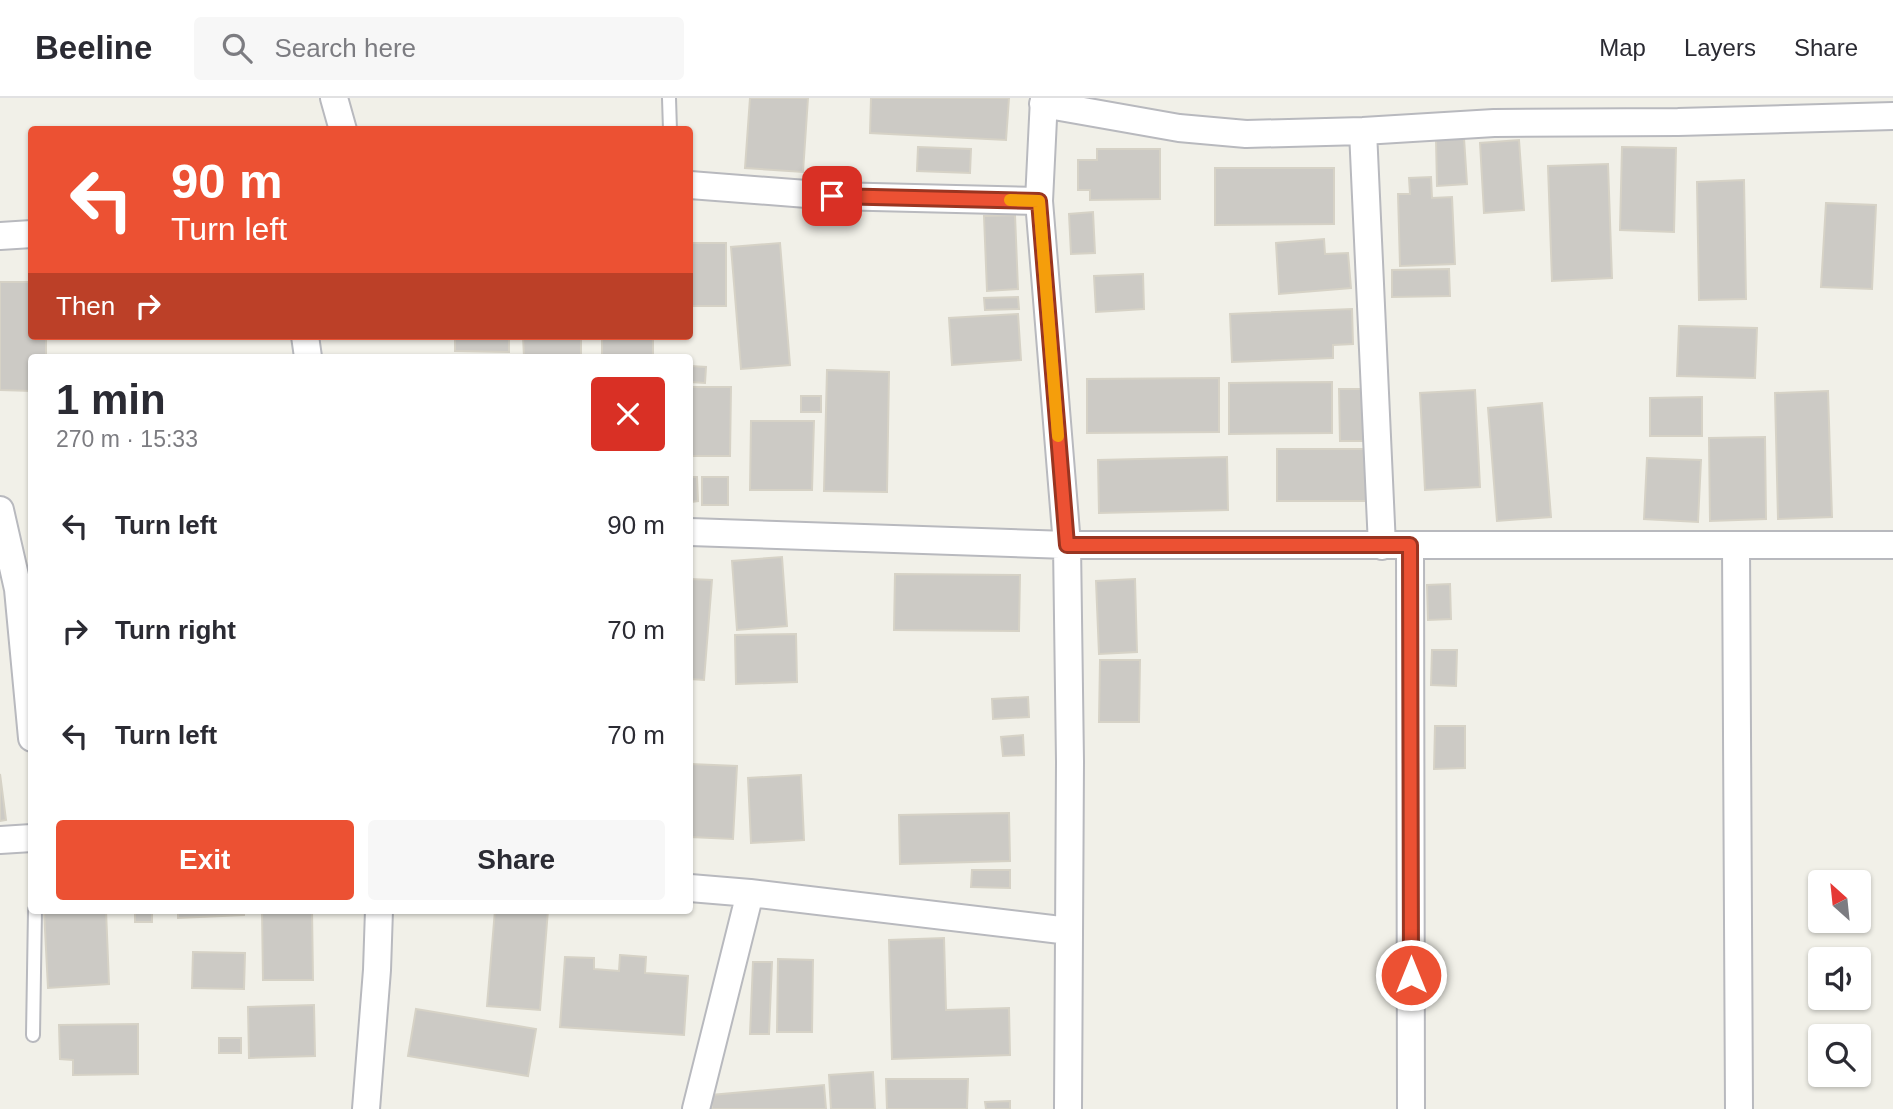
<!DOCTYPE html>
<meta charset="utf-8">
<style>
:root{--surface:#fff;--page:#f7f7f7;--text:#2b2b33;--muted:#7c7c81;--line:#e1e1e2;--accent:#ec5133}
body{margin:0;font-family:Helvetica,sans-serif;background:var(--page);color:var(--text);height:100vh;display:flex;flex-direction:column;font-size:26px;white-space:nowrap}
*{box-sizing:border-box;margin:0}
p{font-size:23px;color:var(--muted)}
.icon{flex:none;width:38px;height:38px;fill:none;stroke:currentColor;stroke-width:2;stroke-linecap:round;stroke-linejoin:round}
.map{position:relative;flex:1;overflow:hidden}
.panel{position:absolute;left:28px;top:256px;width:665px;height:560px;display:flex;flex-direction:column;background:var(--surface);border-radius:7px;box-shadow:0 2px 5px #0004}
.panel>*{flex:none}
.hud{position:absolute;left:28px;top:28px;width:665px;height:214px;border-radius:7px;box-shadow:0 2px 5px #0004;background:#ec5133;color:#fff;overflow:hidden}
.needle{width:46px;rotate:333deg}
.controls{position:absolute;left:1808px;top:772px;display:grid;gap:14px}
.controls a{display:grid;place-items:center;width:63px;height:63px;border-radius:7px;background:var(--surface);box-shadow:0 2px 5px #0004;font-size:35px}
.pin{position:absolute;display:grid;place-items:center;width:60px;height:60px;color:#fff;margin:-30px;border-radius:14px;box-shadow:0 4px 10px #0006}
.me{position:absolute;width:77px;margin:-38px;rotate:0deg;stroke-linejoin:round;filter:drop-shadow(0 0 5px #0008)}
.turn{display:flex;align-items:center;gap:24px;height:147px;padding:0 28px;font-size:32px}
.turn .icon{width:91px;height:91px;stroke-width:2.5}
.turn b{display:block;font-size:49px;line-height:60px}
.then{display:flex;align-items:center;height:66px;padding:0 28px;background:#0003;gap:14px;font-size:26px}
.round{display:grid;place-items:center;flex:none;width:74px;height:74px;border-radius:7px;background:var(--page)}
.headline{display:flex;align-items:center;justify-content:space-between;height:119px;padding:0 28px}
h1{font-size:42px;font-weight:700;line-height:52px}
.action{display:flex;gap:14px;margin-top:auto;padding:14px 28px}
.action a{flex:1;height:80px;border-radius:7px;background:var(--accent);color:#fff;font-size:28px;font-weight:700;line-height:80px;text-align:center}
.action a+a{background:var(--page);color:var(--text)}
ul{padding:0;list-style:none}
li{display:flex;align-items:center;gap:21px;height:105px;padding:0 28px}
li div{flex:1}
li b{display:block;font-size:26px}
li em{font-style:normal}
header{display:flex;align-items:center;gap:42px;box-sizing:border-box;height:98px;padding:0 35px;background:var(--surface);border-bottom:2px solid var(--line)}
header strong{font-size:33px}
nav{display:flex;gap:38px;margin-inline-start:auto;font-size:24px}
.search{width:490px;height:63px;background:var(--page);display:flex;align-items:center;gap:18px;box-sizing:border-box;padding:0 24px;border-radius:7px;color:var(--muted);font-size:26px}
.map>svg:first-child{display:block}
.building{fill:#cccac5;stroke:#d6d2c6;stroke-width:2}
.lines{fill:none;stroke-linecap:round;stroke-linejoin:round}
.service-casing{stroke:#b8b9be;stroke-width:16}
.minor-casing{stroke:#b8b9be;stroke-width:30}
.service{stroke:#fff;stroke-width:12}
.minor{stroke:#fff;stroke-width:26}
.route-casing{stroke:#993521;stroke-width:18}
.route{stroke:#ec5133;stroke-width:12}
.slow{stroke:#f59e0b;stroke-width:12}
</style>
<header>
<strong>Beeline</strong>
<div class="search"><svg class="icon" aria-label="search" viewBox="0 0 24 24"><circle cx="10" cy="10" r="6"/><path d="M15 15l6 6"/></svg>Search here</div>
<nav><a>Map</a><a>Layers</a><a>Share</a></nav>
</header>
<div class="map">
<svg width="1893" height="1011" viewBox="0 0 1893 1011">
<rect width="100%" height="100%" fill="#f1f0e8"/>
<path class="building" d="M750,0H808L803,74L745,70Z
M871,0H1009L1006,42L870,35Z
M1464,40L1467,86L1437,88L1436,41Z
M1519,42L1524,112L1484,115L1480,45Z
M918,49L971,51L970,75L917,73Z
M1622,49L1676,50L1674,134L1620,132Z
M1097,51H1160V101L1090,102V92H1078V62H1097Z
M1608,66L1612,180L1552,183L1548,68Z
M1215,70H1334V126L1215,127Z
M1431,79L1432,100L1452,99L1455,166L1400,168L1398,96H1410L1409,80Z
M1744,82L1746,201L1699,202L1697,84Z
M1826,105L1876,107L1872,191L1821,189Z
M1093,114L1095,155L1071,156L1069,116Z
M1015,117L1018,191L987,193L984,118Z
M1324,141L1325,156L1348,155L1351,190L1279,196L1276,145Z
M690,145H726V208H690Z
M780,145L790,267L741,271L731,149Z
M1449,171L1450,198L1392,199V172Z
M1143,176L1144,211L1096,214L1094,178Z
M0,184H32V238H46V259H32V293L0,292Z
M1018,199L1019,211L985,212L984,200Z
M1352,211L1353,246L1333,247V260L1232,264L1230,216Z
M1018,216L1021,262L952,267L949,220Z
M1679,228L1757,230L1755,280L1677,278Z
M455,238H509V254L455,253Z
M523,238H581V259H524Z
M602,238H653V259H602Z
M690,268L706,269L705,285L690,284Z
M827,272L889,274L887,394L824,393Z
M1219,280V334L1087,335V281Z
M1332,284V335L1229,336V285Z
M690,289H731L730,358H690Z
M1339,291H1364L1365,343H1340Z
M1475,292L1480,389L1425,392L1420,295Z
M1828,293L1832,419L1778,421L1775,295Z
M801,298H821V314H801Z
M1702,299V338H1650V300Z
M1542,305L1551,419L1497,423L1488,310Z
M751,323H814L812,392H750Z
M1765,339L1766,421L1710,423L1709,340Z
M1277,351H1365L1366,403H1277Z
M1227,359L1228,412L1099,415L1098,362Z
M1647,360L1701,362L1698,424L1644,421Z
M690,379H697L698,403L690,404Z
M702,379H728V407H702Z
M782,459L787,528L737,532L732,463Z
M895,476L1020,477L1019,533L894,532Z
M690,481L712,482L704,582L690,581Z
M1135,481L1137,554L1099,556L1096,483Z
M1450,486L1451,521L1428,522L1427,487Z
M796,536L797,584L736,586L735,537Z
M1432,552H1457L1456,588L1431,587Z
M1100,562H1140L1139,624H1099Z
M1028,599L1029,619L993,621L992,601Z
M1435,628H1465V670L1434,671Z
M1023,637L1024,657L1003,658L1001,639Z
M690,666L737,668L733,741L690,739Z
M0,676L6,722L0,723Z
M801,677L804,742L751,745L748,680Z
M1009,715L1010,763L900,766L899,717Z
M972,772H1010V790L971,789Z
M44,812H106L109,886L48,890Z
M135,812H152V824H135Z
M178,812H244V817L178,820Z
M262,812H312L313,882H263Z
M495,812H548L540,912L487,908Z
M944,840L946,912L1009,910L1010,957L892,961L889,842Z
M193,854L245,855L244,891L192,890Z
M620,857L646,859L645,875L688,878L684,937L560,929L565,859L594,860V871L619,873Z
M778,861L813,862L812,934H777Z
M753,864H772L769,936H750Z
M314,907L315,958L249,960L248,909Z
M416,911L536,931L528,978L408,958Z
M138,926V976L73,977V962L60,961L59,927Z
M219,940H241V955H219Z
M873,974L875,1011H831L829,977Z
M886,981H968L967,1011H887Z
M824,987L826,1011H712L711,997Z
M1010,1003V1011H986L985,1004Z"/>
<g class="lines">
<defs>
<path id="service" d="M669,0L670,32
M33,937L35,812"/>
<path id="minor" d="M334,0L343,32
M1044,0L1039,103L1067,447L1070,664L1068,1011
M1043,6L1179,30L1246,36L1363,33L1494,25L1678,24L1893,18
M1363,33L1382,448
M690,87L832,98L1039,103
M0,138L32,136
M305,238L308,259
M0,412L18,491L32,640
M690,434L1067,447H1893
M1736,447L1739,1011
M1410,448L1411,1011
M0,742L32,740
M690,790L750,795L1069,833
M366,1011L377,872L379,812
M696,1011L750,795"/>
</defs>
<use href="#service" class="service-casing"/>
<use href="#minor" class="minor-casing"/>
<use href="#service" class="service"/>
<use href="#minor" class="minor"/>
</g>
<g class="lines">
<defs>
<path id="route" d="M832,98L1039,103L1067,447H1410L1411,877"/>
</defs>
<use href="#route" class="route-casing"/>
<use href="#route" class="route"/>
<path class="slow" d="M1010,102L1039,103L1058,338"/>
</g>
</svg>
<div class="controls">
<a><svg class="needle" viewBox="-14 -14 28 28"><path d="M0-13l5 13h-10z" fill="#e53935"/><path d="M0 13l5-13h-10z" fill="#7c7c81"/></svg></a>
<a><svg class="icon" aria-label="sound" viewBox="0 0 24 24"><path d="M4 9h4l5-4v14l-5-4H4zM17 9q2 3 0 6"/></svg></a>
<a><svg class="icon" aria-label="search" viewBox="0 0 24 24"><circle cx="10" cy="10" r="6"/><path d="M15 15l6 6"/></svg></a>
</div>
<div class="pin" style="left:832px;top:98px;background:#d93025"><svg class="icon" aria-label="arrive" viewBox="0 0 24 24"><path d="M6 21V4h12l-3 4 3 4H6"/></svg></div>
<svg class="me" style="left:1411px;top:877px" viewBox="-20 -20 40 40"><circle r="17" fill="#ec5133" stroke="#fff" stroke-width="3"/><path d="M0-11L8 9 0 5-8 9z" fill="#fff"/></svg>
<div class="hud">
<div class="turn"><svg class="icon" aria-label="left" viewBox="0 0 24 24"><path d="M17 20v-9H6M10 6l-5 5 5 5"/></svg><div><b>90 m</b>Turn left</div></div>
<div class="then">Then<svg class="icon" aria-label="right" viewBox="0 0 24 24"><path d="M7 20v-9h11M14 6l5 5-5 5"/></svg></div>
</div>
<section class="panel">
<div class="headline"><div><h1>1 min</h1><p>270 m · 15:33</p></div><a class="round" style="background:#d93025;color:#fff"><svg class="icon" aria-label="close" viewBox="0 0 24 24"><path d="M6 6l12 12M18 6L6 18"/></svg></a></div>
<ul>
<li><svg class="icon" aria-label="left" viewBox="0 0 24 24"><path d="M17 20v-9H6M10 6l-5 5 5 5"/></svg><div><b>Turn left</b></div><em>90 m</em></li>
<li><svg class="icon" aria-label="right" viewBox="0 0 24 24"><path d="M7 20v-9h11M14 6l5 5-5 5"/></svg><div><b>Turn right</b></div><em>70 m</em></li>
<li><svg class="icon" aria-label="left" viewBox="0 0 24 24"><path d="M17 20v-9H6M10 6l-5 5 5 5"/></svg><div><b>Turn left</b></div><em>70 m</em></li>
</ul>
<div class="action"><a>Exit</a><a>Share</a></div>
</section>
</div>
